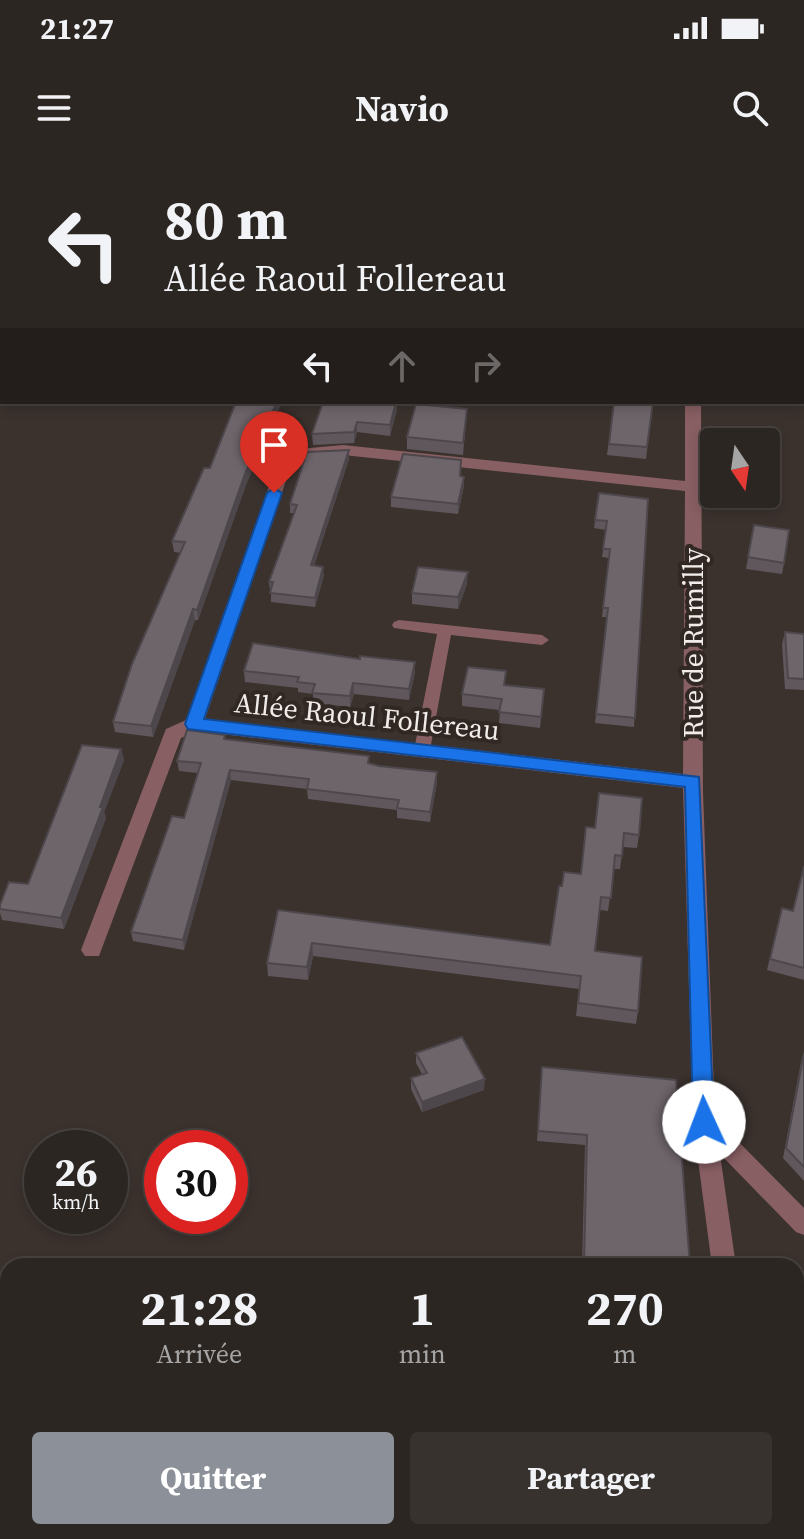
<!DOCTYPE html>
<html lang="fr">
<meta charset="utf-8">
<style>
:root{--surface:#2c2622;--page:#38322f;--text:#f1f3f6;--muted:#a6a5a5;--line:#484340;--accent:#8c9099}
body{margin:0;font-family:"Source Serif 4",serif;background:var(--page);color:var(--text);height:100vh;display:flex;flex-direction:column;font-size:30px;white-space:nowrap}
*{box-sizing:border-box;margin:0}
p{font-size:26px;color:var(--muted)}
.icon{flex:none;width:44px;height:44px;fill:none;stroke:currentColor;stroke-width:2;stroke-linecap:round;stroke-linejoin:round}
.map{position:relative;flex:1;overflow:hidden}
.sheet{position:absolute;left:0px;top:1098px;width:804px;height:282px;display:flex;flex-direction:column;background:var(--surface);border-radius:24px 24px 0 0;box-shadow:0 4px 12px #0003,0 0 0 2px var(--line)}
.sheet>*{flex:none}
.guide{position:absolute;left:0px;top:0px;width:804px;height:244px;box-shadow:0 4px 12px #0003,0 0 0 2px var(--line);background:#2c2622;color:var(--text);overflow:hidden}
.needle{width:52px;rotate:167deg}
.fabs{position:absolute;left:700px;top:268px;display:grid;gap:16px}
.fabs a{display:grid;place-items:center;width:80px;height:80px;border-radius:8px;background:var(--surface);box-shadow:0 4px 12px #0003,0 0 0 2px var(--line);font-size:40px}
.speed{position:absolute;left:24px;top:970px;display:flex;gap:16px;font-size:40px;font-weight:700;text-align:center}
.speed>*{display:grid;place-content:center;width:104px;height:104px;border-radius:50%;background:var(--surface);box-shadow:0 4px 12px #0003,0 0 0 2px var(--line);line-height:1}
.speed small{font-size:20px;font-weight:400}
.speed .limit{border:12px solid #d22;background:#fff;color:#111}
.pin{position:absolute;display:grid;place-items:center;width:68px;height:68px;color:#fff;margin:-82px -34px;border-radius:50% 50% 50% 0;rotate:-45deg;box-shadow:0 0 8px #0007}
.pin .icon{rotate:45deg}
.me{position:absolute;width:88px;margin:-44px;rotate:358deg;stroke-linejoin:round;filter:drop-shadow(0 0 6px #0008)}
.turn{display:flex;align-items:center;gap:28px;height:168px;padding:0 32px;font-size:36px}
.turn .icon{width:104px;height:104px;stroke-width:2.5}
.turn b{display:block;font-size:56px;line-height:68px}
.lanes{display:flex;align-items:center;height:76px;padding:0 32px;background:#0003;justify-content:center;gap:40px;direction:ltr}
.lanes .off{opacity:.35}
.eta{display:flex;justify-content:space-evenly;align-items:center;height:136px;text-align:center}
.eta b{font-size:48px;font-weight:700;line-height:56px}
.primary-button{display:flex;gap:16px;margin-top:auto;padding:16px 32px}
.primary-button a{flex:1;height:92px;border-radius:8px;background:var(--accent);color:#fff;font-size:32px;font-weight:700;line-height:92px;text-align:center}
.primary-button a+a{background:var(--page);color:var(--text)}
.status{display:flex;justify-content:space-between;align-items:center;height:56px;padding:0 40px;background:var(--surface);direction:ltr}
.status svg{height:22px;fill:currentColor}
header{display:flex;justify-content:space-between;align-items:center;height:104px;padding:0 32px;background:var(--surface);font-size:36px;font-weight:700}
.map>svg:first-child{display:block}
.lines{fill:none;stroke-linecap:round;stroke-linejoin:round}
.service{fill:#885f63;fill-rule:evenodd}
.minor{fill:#885f63;fill-rule:evenodd}
.wall{fill:#5f575c}
.shaded-wall{fill:#4d474b}
.building{fill:#6e656b;stroke:#4d474b;stroke-width:2}
.route{fill:#1a73e8;stroke:#114b97;stroke-width:2}
.labels{text-anchor:middle;dominant-baseline:central;stroke-width:8;stroke-linejoin:round;paint-order:stroke}
.street-label{font-size:28px;fill:#f1ece9;stroke:#312824}
</style>
<div class="status"><b>21:27</b><svg viewBox="0 0 49 12"><path d="M0 12V9h3v3zM5 12V6h3v6zM10 12V3h3v9zM15 12V0h3v12zM26 1h20v11H26zM47 4h2v5h-2z"/></svg></div>
<header><svg class="icon" aria-label="menu" viewBox="0 0 24 24"><path d="M4 6h16M4 12h16M4 18h16"/></svg>Navio<svg class="icon" aria-label="search" viewBox="0 0 24 24"><circle cx="10" cy="10" r="6"/><path d="M15 15l6 6"/></svg></header>
<div class="map">
<svg width="804" height="1379" viewBox="0 0 804 1379">
<rect width="100%" height="100%" fill="#3b322e"/>
<g class="lines">
<path class="service" d="M399,460L542,475L549,480L542,485L451,475L430,590L422,596L414,590L437,474L394,468L392,465L394,462Z"/>
<path class="minor" d="M663,0H675L676,2H664Z
M685,242H701L703,632L715,958L804,1048V1075L796,1072L720,994L736,1106H712L693,962L683,628L196,571L181,578L99,796H85L81,790L164,574L166,569L186,560L278,301L299,289L343,285L685,321ZM343,295L685,331L683,614L205,559L291,306L303,298Z
M747,1372H775L776,1379H748Z"/>
</g>
<path class="wall" d="M802,84H804V142H802Z
M236,242H282L247,322L198,460H195L153,577L115,572L113,562L181,393L174,392L172,381L210,308Z
M614,242H653L646,299L607,295Z
M397,249L390,276L357,272L354,283L313,285L312,274Z
M466,261L463,295L407,289V277Z
M349,290V299L314,406L324,415L315,447L271,442V431L270,430L269,422L294,353H290V344Z
M461,316L464,326L458,354L391,347V337Z
M599,333L648,339L634,567L595,563L607,457H602L609,398L602,397L606,370L594,368Z
M754,365L784,403L782,414L746,409Z
M467,424L458,449L412,444V433Z
M785,472L804,474V530L785,529L782,484Z
M360,499L415,502V512L409,540L354,534L350,547L313,543V534L298,532V528L245,522L244,511Z
M504,525L544,529L540,568L499,563L500,550L462,546V534Z
M225,579L369,596V603L437,622L430,662L397,658V650L308,639L307,629L231,620L184,790L133,781L131,772L184,658L198,613L179,611L177,601Z
M121,589L124,600L104,652L106,658L64,769L2,760L0,753V745L28,724Z
M586,667L639,675L637,688L623,687L620,709H614L608,751L600,750L595,791L638,851L636,864L576,856L579,829L313,796L308,820L268,816L267,803L278,750L550,785L562,726L581,714Z
M804,705V820L767,810L779,759L793,750Z
M804,892V1021L783,998L801,902Z
M416,893L484,930L422,952L411,929V918L422,914L416,903Z
M542,907L690,1106H582L585,985L537,981Z
M802,1128H804V1205H796V1150H801L798,1137Z
M804,1250V1296L796,1268V1253L797,1251Z
M804,1302V1355L796,1328V1303Z"/>
<path class="shaded-wall" d="M277,242H282L247,322L198,460L197,450L246,311Z
M396,242H397V249L390,276V265Z
M357,262V272L354,283V272Z
M349,290V299L311,414V405Z
M464,317V326L458,354V344Z
M323,407L324,415L315,447V438Z
M468,412L467,424L458,449V437Z
M193,449L195,460L153,577L151,566Z
M415,502V512L409,540V529Z
M353,523L354,534L350,547V536Z
M121,589L124,600L104,652L106,658L64,769L61,758Z
M230,610L231,620L184,790L183,780Z
M437,612V622L430,662V652Z
M312,783L313,796L308,820L307,807Z
M485,919L484,930L422,952V942Z"/>
<path class="building" d="M802,84H804V129H802Z
M236,242H277L246,311L197,450L193,449L151,566L113,562L132,504L185,382L172,381L204,308H210Z
M323,242H396L390,265L357,262L354,272L312,274Z
M614,242H653L647,287L609,284Z
M416,244L467,249L463,283L407,277Z
M349,290L311,405L323,407L315,438L270,433L273,422H269L297,345L290,344L307,292Z
M403,294L461,300L460,316L464,317L458,344L391,337Z
M599,333L648,339L635,558L596,554L608,448H603L610,389H603L607,361L595,360Z
M754,365L789,370L784,403L748,397Z
M418,407L468,412L458,437L412,433Z
M785,472L804,474V519L788,518Z
M253,483L360,499V496L415,502L409,529L353,523L350,536L312,533L315,524L297,522L299,517L244,511Z
M468,507L506,511L504,525L544,529L541,557L499,552L502,539L462,534Z
M187,570L225,575L224,579L369,596L368,603L379,606L437,612L430,652L397,648L399,640L307,629L309,619L230,610L183,780L131,772L172,656L184,658L201,603L177,601Z
M82,585L121,589L100,647H103L61,758L0,749V745L9,722L28,724Z
M599,633L642,638L639,675L624,673L622,696L615,695L611,738L601,737L595,791L642,797L638,851L578,843L581,816L312,783L307,807L267,803L278,750L550,785L559,726H562L564,712L581,714L586,667L595,668Z
M804,707V808L770,799L782,748L793,751Z
M462,877L485,919L422,942L411,918L427,913L416,893Z
M804,893V1007L786,988Z
M542,907L676,920L690,1106H584L587,975L538,971Z
M796,1150H804V1196H796Z
M804,1250V1274L797,1251Z
M804,1302V1335L796,1308V1303Z
M644,1372H724L725,1379H644Z"/>
<path class="route" d="M274,328L282,333L204,559L699,617L714,962L711,969H696L693,962L685,627L188,569L185,564L267,333Z"/>
<g class="labels">
<g class="street-label">
<text transform="translate(693 483) rotate(-90)">Rue de Rumilly</text>
<text transform="translate(367 556) rotate(6)">Allée Raoul Follereau</text>
</g>
</g>
</svg>
<div class="fabs">
<a><svg class="needle" viewBox="-14 -14 28 28"><path d="M0-13l5 13h-10z" fill="#e53935"/><path d="M0 13l5-13h-10z" fill="#a6a5a5"/></svg></a>
</div>
<div class="speed"><div>26<small>km/h</small></div><div class="limit">30</div></div>
<div class="pin" style="left:274px;top:333px;background:#d93025"><svg class="icon" aria-label="arrive" viewBox="0 0 24 24"><path d="M6 21V4h12l-3 4 3 4H6"/></svg></div>
<svg class="me" style="left:704px;top:962px" viewBox="-20 -20 40 40"><circle r="19" fill="#fff"/><path d="M0-13L10 11 0 6-10 11z" fill="#1a73e8"/></svg>
<div class="guide">
<div class="turn"><svg class="icon" aria-label="left" viewBox="0 0 24 24"><path d="M17 20v-9H6M10 6l-5 5 5 5"/></svg><div><b>80 m</b>Allée Raoul Follereau</div></div>
<div class="lanes"><svg class="icon" aria-label="left" viewBox="0 0 24 24"><path d="M17 20v-9H6M10 6l-5 5 5 5"/></svg><svg class="icon off" aria-label="ahead" viewBox="0 0 24 24"><path d="M12 20V5M6 11l6-6 6 6"/></svg><svg class="icon off" aria-label="right" viewBox="0 0 24 24"><path d="M7 20v-9h11M14 6l5 5-5 5"/></svg></div>
</div>
<section class="sheet">
<div class="eta">
<div><b>21:28</b><p>Arrivée</p></div>
<div><b>1</b><p>min</p></div>
<div><b>270</b><p>m</p></div>
</div>
<div class="primary-button"><a>Quitter</a><a>Partager</a></div>
</section>
</div>
